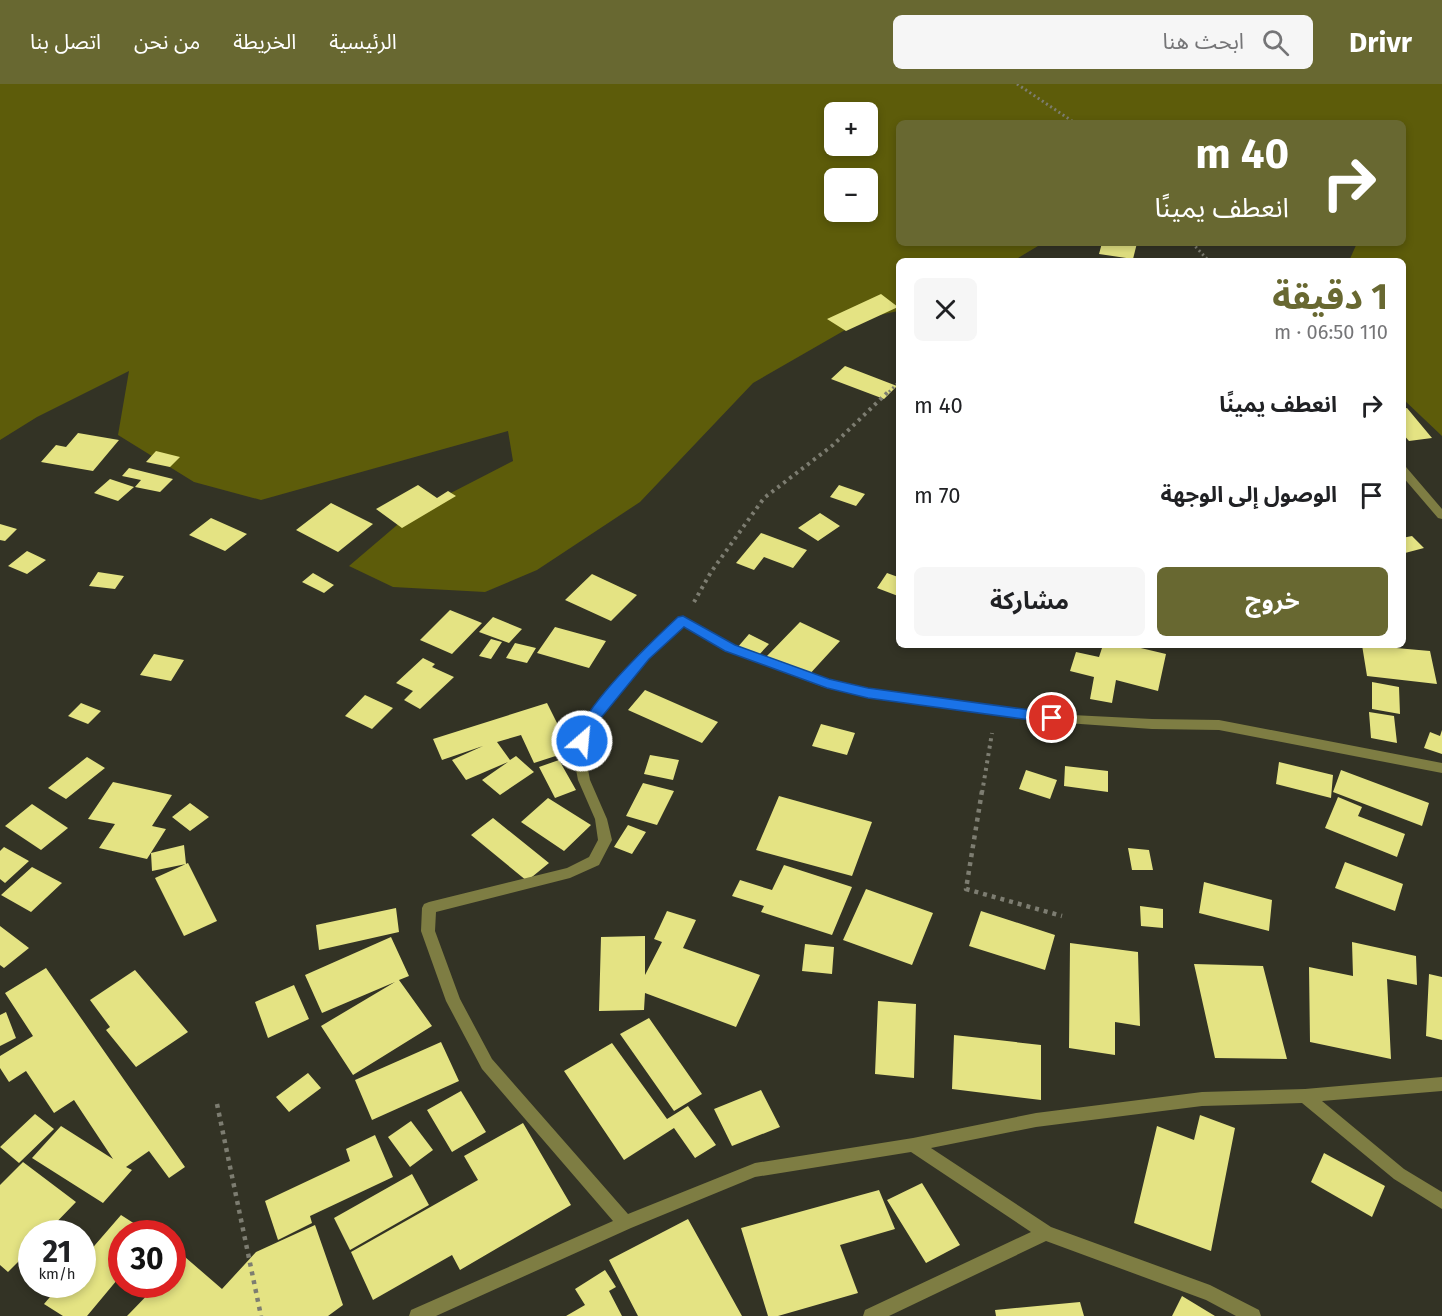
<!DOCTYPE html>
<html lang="ar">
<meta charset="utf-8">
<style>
:root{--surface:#fff;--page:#f6f6f6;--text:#202124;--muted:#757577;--accent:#686831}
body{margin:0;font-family:"Fira Sans","Noto Sans Arabic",sans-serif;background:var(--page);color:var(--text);direction:rtl;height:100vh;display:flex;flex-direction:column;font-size:22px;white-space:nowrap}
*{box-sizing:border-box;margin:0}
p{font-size:20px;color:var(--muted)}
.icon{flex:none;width:33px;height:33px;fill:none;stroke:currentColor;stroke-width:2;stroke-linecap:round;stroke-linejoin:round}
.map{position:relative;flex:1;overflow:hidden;direction:ltr}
.side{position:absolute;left:896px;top:174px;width:510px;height:390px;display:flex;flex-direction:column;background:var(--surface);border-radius:9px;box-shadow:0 3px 9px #0003;direction:rtl}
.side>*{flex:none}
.hud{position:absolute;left:896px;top:36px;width:510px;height:126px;border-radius:9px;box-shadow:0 3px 9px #0003;direction:rtl;background:#686831;color:#fff;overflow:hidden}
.buttons{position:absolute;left:824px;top:18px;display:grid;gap:12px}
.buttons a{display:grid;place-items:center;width:54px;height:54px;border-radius:9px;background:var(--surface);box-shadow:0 3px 9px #0003;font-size:30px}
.speed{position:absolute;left:18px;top:1136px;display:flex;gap:12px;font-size:30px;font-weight:700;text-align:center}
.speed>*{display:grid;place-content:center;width:78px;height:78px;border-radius:50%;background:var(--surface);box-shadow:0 3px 9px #0003;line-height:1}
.speed small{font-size:15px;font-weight:400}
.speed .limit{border:9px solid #d22;background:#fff;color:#111}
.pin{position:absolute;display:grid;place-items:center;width:51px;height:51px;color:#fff;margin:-26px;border:3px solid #fff;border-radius:50%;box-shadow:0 2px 6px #0007}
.me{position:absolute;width:66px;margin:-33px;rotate:27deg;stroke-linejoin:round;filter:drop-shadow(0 0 4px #0008)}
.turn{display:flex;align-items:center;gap:21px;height:126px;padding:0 18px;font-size:27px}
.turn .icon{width:78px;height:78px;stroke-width:2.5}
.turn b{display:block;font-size:42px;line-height:51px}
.round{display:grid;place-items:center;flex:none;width:63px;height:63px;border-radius:9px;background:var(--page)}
.summary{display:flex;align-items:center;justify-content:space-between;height:102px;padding:0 18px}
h1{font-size:36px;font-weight:700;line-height:45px;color:var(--accent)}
.button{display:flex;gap:12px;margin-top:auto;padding:12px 18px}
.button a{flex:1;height:69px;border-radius:9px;background:var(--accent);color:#fff;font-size:24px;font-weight:700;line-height:69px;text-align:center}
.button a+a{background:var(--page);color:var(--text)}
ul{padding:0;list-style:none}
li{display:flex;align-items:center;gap:18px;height:90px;padding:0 18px}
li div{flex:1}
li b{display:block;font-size:22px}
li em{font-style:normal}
header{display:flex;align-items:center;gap:36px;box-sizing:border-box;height:84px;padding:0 30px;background:var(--accent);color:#fff}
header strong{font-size:28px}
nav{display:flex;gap:33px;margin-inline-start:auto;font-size:21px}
.search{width:420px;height:54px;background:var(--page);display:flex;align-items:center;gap:15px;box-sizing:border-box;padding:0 21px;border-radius:9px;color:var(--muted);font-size:22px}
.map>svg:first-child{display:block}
.forest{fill:#5d5c0a;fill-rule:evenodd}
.building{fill:#e4e383}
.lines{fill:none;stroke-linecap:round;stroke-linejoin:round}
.path-far2{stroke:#7d7d71;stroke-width:3;stroke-dasharray:2 3;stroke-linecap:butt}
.path-far1{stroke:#7d7d71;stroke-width:4;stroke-dasharray:3 4.5;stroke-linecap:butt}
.path{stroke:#7d7d71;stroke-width:4.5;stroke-dasharray:4 5;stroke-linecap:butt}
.minor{fill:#7e7d43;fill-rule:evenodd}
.route{fill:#1a73e8;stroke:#114b97;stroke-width:1.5}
</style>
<header>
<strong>Drivr</strong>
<div class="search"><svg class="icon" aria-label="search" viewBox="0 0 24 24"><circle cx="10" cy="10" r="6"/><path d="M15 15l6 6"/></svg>ابحث هنا</div>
<nav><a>الرئيسية</a><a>الخريطة</a><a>من نحن</a><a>اتصل بنا</a></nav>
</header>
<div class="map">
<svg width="1442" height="1232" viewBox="0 0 1442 1232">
<rect width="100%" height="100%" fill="#333325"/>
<path class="forest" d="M0,0H1442V352L1403,315L1402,177H1349L1357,159H1402V39H898V159H1043L1013,177H898V227L866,234L753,299L640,418L537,486L485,508L393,503L349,482L410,430L513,377L508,347L261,416L194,398L118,351L129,287L37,333L0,356ZM834,28H867V62H834ZM834,94H867V128H834Z"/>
<path class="building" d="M1102,159H1137L1133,175L1099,170Z
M881,210L898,223L846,247L827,235Z
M845,282L897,302L884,315L831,295Z
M1407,324L1432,354L1409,357L1402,349V325Z
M78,349L119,356L93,387L41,378L56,361L66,363Z
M156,367L180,373L170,383L146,378Z
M129,384L173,395L160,408L135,403L141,396L122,392Z
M110,395L134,403L118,417L94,409Z
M418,401L437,414L448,407L456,412L402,444L376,425Z
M839,401L865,410L856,422L830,413Z
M331,419L373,440L338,468L296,446Z
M820,429L840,442L818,457L798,444Z
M211,434L247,450L225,467L189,451Z
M0,440L17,445L5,457L0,456Z
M761,449L807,466L793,484L764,473L754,486L736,479Z
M1412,452L1424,464L1405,469L1402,467V454Z
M27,467L46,476L27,490L8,482Z
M98,488L124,492L115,505L89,502Z
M313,489L334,501L324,509L302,498Z
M887,489L898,493V512L877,504Z
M592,490L637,511L611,537L565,516Z
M450,526L482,539L452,570L420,556Z
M493,533L522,545L509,559L479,548Z
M800,538L840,557L807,593L766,573Z
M555,543L606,557L589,584L537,569Z
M749,550L769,560L757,573L737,564Z
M491,555L502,558L491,575L479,572Z
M515,559L536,564L527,579L506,574Z
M1103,561H1128L1166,570L1158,607L1116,596L1112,619L1090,615L1094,593L1070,587L1076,568L1099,573Z
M1362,561L1430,567L1437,600L1367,592Z
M154,570L184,576L171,597L140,591Z
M423,574L435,580L432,583L454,593L420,625L404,616L413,607L396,599Z
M1372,598L1399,603L1400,630L1372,625Z
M645,606L718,638L702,659L628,626Z
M365,611L393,624L372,645L345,632Z
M81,619L101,627L88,640L68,632Z
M547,619L571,667L534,679L521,651L497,658L510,676L516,672L534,688L500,711L482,696L508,678L466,696L452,676L483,662L442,676L433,655Z
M1369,628L1394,632L1397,659L1371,654Z
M821,640L855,649L847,671L812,662Z
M1442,646V670L1424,664L1430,648L1440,652Z
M650,671L679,676L673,696L644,690Z
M87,673L105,684L66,715L48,704Z
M559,676L576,706L555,714L539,683Z
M1279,678L1333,691L1331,714L1276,700Z
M1065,682L1108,687V708L1064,702Z
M1026,686L1057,696L1050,715L1019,705Z
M1341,686L1429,719L1422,742L1333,708Z
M113,698L172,711L152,742L166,745L147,775L99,764L115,740L88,735Z
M643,699L674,707L657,741L626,732Z
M779,712L872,738L852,792L756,766Z
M1338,713L1362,723L1358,732L1405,750L1397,773L1325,744Z
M548,714L591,741L564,767L521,738Z
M190,719L209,733L190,747L172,733Z
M32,720L68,744L41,766L5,742Z
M493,734L549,779L527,797L471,751Z
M628,741L646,748L632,770L614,763Z
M184,761L186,780L152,787L151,769Z
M4,763L29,777L5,799L0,795V767Z
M1128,764L1149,766L1153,786H1132Z
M1345,778L1403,800L1395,827L1335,804Z
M188,779L217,837L184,852L155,794Z
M784,781L852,803L832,851L761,828L764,822L732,812L740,796L772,806Z
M32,783L62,799L31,828L1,811Z
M1204,798L1272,816L1269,847L1199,829Z
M866,805L933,829L912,881L843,856Z
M1140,822L1163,825V844L1141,842Z
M396,824L399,848L319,866L316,841Z
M667,827L696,836L683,864L760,891L736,943L645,909L644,926L599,927L601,853L645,852V891L662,858L654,855Z
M981,827L1055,851L1045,886L969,862Z
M0,842L29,864L4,884L0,881Z
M391,853L409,892L399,896L432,942L353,991L321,942L395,898L322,929L305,891Z
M1352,858L1416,872L1417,901L1387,895L1391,975L1310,958L1309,883L1353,892Z
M1070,859L1138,868L1140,942L1115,938V971L1069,964Z
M805,860L834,863L832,890L802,887Z
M1194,880L1263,882L1287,975L1215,974Z
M46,884L185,1083L169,1094L149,1067L126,1083L132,1086L103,1119L32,1074L61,1042L113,1075L74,1016L54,1029L26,987L9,998L0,984V972L33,952L5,909Z
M135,886L188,948L136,983L106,946L110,943L90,916Z
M1429,890L1442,893V956L1426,952Z
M294,901L309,935L268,954L255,918Z
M878,917L916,920L914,994L875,990Z
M6,928L16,954L0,962V931Z
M649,934L702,1010L674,1027L620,950Z
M954,951L1041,961V1016L952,1005Z
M441,958L459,997L372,1036L355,996Z
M612,959L667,1035L688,1022L716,1061L695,1074L674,1044L624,1076L564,987Z
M308,989L321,1004L289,1028L276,1013Z
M761,1006L780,1043L732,1062L714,1025Z
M461,1007L486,1048L452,1068L427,1026Z
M35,1030L54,1045L19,1079L0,1063Z
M1200,1031L1235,1044L1211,1167L1134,1139L1157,1042L1194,1056Z
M411,1037L433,1066L410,1083L388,1053Z
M523,1039L571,1121L460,1186L452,1171L373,1216L351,1168L478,1096L464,1072Z
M375,1051L393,1093L310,1132L312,1139L278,1156L265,1117L350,1077L346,1065Z
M1324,1069L1385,1102L1372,1133L1311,1098Z
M23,1078L76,1118L46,1149H32V1164L8,1188L0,1181V1101Z
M412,1090L429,1121L350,1166L334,1134Z
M922,1099L960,1161L926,1179L887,1116Z
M879,1106L895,1145L840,1161L858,1209L778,1232H768L741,1144Z
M121,1131L149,1149H122V1190L87,1232H63L44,1220L61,1200H82V1176Z
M688,1135L742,1232H638L609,1176Z
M315,1141L343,1221L328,1232H127L158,1200H172V1186L185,1173L222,1205L256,1168Z
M605,1186L616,1203L609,1207L622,1232H566L585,1221L575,1205Z
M1182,1212L1215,1232H1172Z
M1080,1218L1084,1232H996L995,1226Z"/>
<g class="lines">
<path class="path-far2" d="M1017,0L1075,39
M1192,159L1209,177
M889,308L898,299"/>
<path class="path-far1" d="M694,518L711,488L764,414L833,361L890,306
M982,709L992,649"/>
<path class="path" d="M982,707L966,805L1062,832
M217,1020L261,1232"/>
<path class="minor" d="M1402,382L1406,383L1442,425V435L1438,434L1402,392Z
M683,532L734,561L829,596L868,605L1052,630L1152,635L1219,636L1442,679V689L1219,646L1152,645L1052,638L868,613L823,603L726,567L684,542L648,575L591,646L585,670L590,696L607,735L612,756L599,781L570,794L436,828L435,847L460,915L492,975L628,1130L755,1079L913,1054L1036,1029L1202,1008L1305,1005L1442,993V1007L1322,1017L1404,1085L1442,1108V1125L1394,1095L1302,1019L1202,1022L1036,1043L931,1064L1051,1143L1210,1201L1259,1226L1261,1232H1236L1206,1216L1046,1157L889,1232H863L865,1226L1031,1148L911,1068L755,1093L631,1144L436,1232H409L411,1226L613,1137L482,985L446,917L421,847L422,824L424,820L429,818L567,784L589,773L598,756L595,735L578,696L573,670L579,645L640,569L679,533Z"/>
</g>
<path class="route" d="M683,532L735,561L829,595L868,604L1052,629L1059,634L1052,639L868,614L827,604L725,567L684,543L649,575L591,646L587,661H577L575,657C583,622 650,559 678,533Z"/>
</svg>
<div class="buttons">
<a>+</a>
<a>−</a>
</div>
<div class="speed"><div>21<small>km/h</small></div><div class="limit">30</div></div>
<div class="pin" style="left:1052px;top:634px;background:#d93025"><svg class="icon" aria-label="arrive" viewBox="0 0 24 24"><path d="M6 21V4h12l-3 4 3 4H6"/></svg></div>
<svg class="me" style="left:582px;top:657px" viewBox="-20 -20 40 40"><circle r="17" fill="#1a73e8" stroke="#fff" stroke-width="3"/><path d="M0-11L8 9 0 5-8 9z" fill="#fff"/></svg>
<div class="hud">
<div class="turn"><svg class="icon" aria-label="right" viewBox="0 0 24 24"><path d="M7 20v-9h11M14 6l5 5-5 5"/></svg><div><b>40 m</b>انعطف يمينًا</div></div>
</div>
<section class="side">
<div class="summary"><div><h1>1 دقيقة</h1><p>110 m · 06:50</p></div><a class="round"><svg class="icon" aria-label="close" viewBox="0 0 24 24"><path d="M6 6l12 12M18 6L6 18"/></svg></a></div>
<ul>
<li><svg class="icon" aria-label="right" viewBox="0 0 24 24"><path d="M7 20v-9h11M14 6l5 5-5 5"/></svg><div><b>انعطف يمينًا</b></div><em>40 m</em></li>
<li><svg class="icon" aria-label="arrive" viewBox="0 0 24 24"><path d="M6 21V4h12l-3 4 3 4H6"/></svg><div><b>الوصول إلى الوجهة</b></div><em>70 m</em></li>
</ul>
<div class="button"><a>خروج</a><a>مشاركة</a></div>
</section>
</div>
